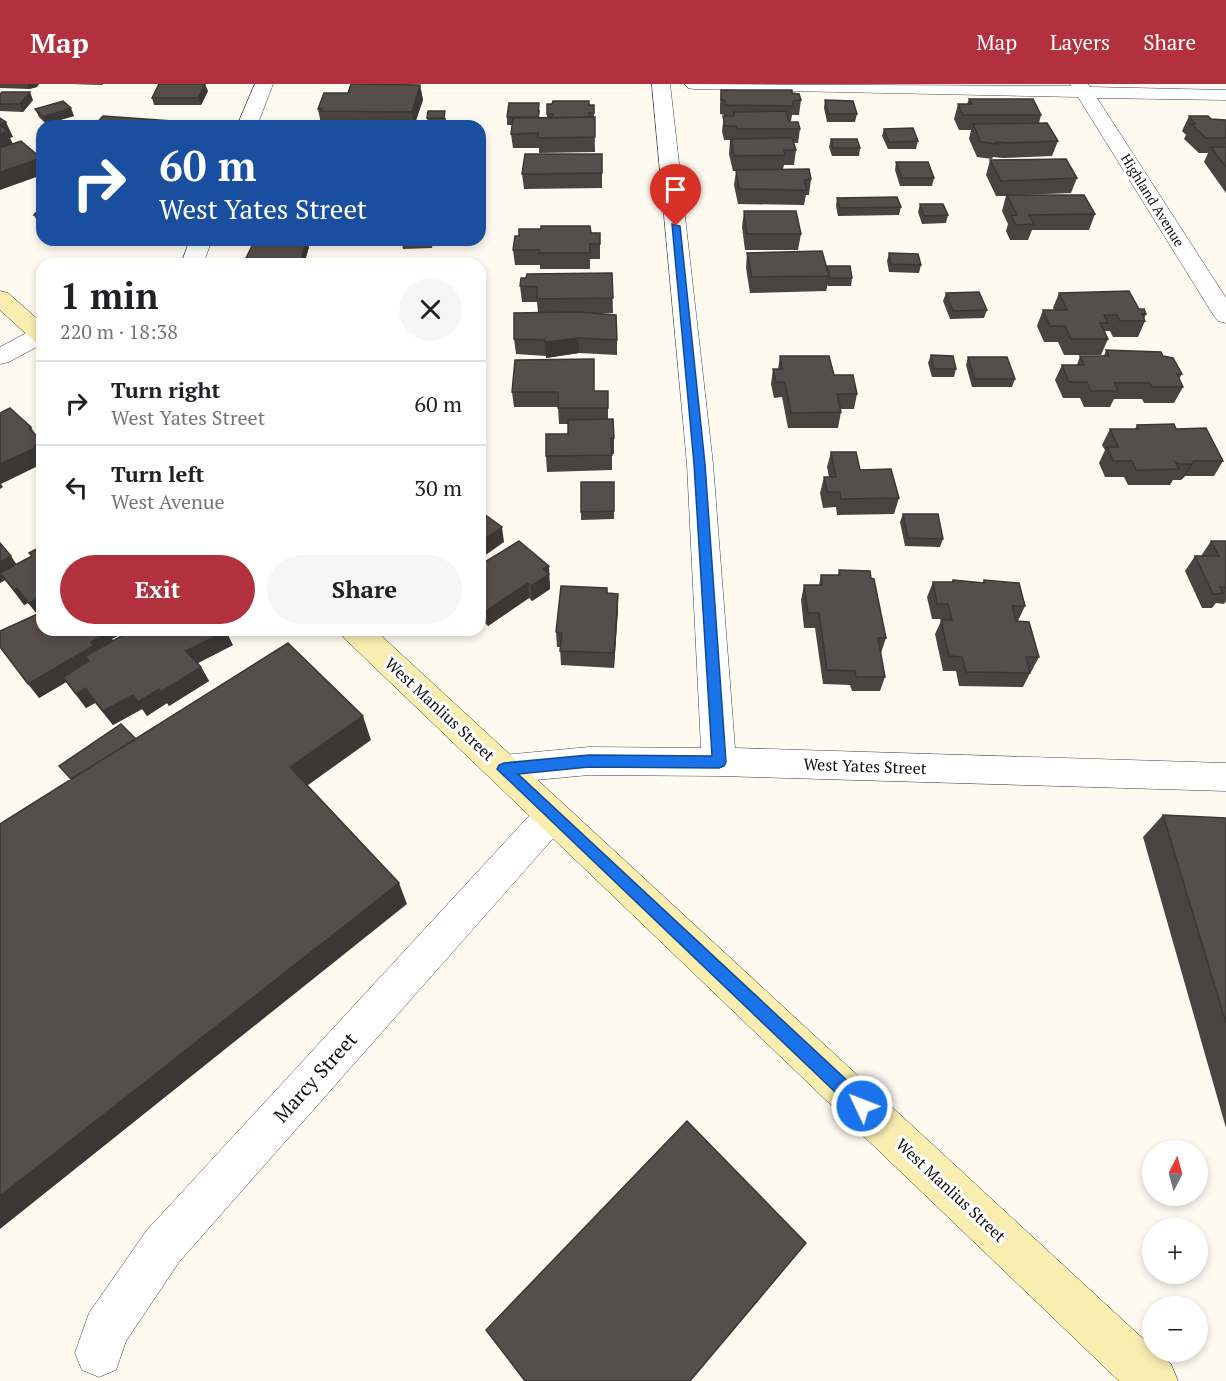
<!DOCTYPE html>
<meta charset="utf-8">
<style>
:root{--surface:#fff;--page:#f6f6f6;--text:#202124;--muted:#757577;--line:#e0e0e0;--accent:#b3303e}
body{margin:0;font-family:"PT Serif",serif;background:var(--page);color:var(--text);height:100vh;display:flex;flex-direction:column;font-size:22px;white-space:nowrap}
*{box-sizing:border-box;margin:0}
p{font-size:20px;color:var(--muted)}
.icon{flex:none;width:33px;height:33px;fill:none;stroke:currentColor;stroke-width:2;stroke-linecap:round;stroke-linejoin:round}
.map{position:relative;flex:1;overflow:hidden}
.side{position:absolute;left:36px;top:174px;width:450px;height:378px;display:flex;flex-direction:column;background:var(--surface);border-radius:18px;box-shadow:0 3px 9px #0003}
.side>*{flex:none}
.guide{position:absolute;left:36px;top:36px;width:450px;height:126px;border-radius:18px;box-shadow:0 3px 9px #0003;background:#1a4fa0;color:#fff;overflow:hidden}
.needle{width:39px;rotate:6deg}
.fabs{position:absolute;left:1142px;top:1056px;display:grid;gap:12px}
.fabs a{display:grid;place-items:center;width:66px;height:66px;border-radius:50%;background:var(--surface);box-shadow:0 3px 9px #0003;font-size:30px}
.pin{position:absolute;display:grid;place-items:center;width:51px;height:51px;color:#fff;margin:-62px -26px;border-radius:50% 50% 50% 0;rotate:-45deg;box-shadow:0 0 6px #0007}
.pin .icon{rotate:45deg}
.me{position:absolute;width:66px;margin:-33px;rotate:313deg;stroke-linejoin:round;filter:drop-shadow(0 0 4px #0008)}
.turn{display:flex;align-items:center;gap:21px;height:126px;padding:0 24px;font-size:27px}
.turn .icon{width:78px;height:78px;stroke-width:2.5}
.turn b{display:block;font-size:42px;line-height:51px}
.round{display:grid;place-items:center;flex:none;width:63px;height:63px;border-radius:32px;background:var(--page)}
.overview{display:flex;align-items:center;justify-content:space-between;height:102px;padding:0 24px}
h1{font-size:36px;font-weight:600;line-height:45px}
.cta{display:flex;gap:12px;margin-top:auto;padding:12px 24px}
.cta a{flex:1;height:69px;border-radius:36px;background:var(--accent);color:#fff;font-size:24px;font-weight:600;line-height:69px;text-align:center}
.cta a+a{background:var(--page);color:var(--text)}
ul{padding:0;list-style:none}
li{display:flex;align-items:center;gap:18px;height:84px;padding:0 24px;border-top:2px solid var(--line)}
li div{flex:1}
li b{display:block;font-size:22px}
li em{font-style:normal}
header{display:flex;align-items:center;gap:36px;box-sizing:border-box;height:84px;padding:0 30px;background:var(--accent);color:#fff}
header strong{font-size:28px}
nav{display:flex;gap:33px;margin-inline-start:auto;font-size:21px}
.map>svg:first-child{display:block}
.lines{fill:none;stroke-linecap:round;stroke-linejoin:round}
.street-casing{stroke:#414141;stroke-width:1}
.secondary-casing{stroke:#303030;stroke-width:1}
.street{fill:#fff;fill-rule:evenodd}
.secondary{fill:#f9edb0;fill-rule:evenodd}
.wall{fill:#4a4340}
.shaded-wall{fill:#3c3734}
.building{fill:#564e4b;stroke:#3c3734;stroke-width:1.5}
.route{fill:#1a73e8;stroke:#114b97;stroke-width:1.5}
.labels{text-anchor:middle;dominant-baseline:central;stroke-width:6;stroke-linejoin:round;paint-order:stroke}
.far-street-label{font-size:14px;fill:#0e0e0e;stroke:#fff}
.street-label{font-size:16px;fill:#0e0e0e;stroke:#fff}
.near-street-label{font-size:20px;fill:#0e0e0e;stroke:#fff}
</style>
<header>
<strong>Map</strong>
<nav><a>Map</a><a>Layers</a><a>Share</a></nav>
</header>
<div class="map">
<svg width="1226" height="1297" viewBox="0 0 1226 1297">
<rect width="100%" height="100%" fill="#fefaf0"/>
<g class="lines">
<defs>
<path id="street" d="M255,0H273L257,42H237Z
M652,0H670L713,380L735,664L1226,679V707L719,692L589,691L504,699L492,695L487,685L492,675L504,671L589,663L701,664L687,380Z
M685,0L1071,2L1070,0H1088L1090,3L1226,6V16L1097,14L1226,214V239L1218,237L1214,232L1078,13L694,5L688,4Z
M190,156H212L203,180H181Z
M42,244V260L9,278L0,280V263L32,246Z
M552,716L564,720L569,731L564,742L179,1178L126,1257L116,1286L99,1293L82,1286L75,1269L89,1229L147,1146L540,720Z"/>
<path id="secondary" d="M0,207L8,209L42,239V259L34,257L0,226Z
M340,546H375L1152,1263V1268H1157L1171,1280L1178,1297H1119L344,554Z"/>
</defs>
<use href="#street" class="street-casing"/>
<use href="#secondary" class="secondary-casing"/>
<use href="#street" class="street"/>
<use href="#secondary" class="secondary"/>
</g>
<path class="wall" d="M0,0H39L37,3L29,5L0,4Z
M70,0H103L102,1Z
M420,1L423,16L414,42H424H324L323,40H321L318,25L348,9Z
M721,6L792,9L801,16L799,31H792L791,37H788L800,45L798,59H794L796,66L794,81H784L783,85L811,95L809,111H806L804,121L738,120L734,101L736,87H733L729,70L730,56H724L722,47L724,31L720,30V21Z
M208,7L201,21H154L152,14Z
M0,10L33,16L23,28L0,27Z
M969,15L1041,31L1039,39L1058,57L1052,72L1003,74L993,73L992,75L977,73L969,55L971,46H959L954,35L958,20H967Z
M825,16L857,30L855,38H827L824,24Z
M589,21H594L595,68L539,69V64H513L511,50L512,41H507V33L540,26L539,34H547V30Z
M35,25L74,32L46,40L39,33Z
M1189,32L1211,35L1226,36V109L1204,78L1208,69H1199L1184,55L1186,51L1182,47Z
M427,34H446L445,42H428Z
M884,45L918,57L916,65H888L882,52Z
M831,55L860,64L859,72H832L829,63Z
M602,70V104L524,105L522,90Z
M990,76L1077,94L1071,109L1020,111L1095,130L1089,146H1032L1028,156H1010L1006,147L1008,140L1002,127L1006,112H996L986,91Z
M896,78L934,94L932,102H900L895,86Z
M837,114L901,123L899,131L838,132L836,122Z
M920,120L948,131L946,139L922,140L918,128Z
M42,122V148L34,131Z
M744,127L801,150L798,166H745L742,143Z
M591,149H600V175H590V185H540V181H515L513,166Z
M84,156H122L120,159Z
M401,156H433L432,164L403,165Z
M309,163L304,180H245L244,178Z
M747,169L827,184L852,194L851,202H828V200L826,207L750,209L746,184Z
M889,169L921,181L919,189L889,188L887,177Z
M612,189L613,229L592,230L617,256V271L579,269L546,274V272L516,270L514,255L538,229L537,218H522L520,202Z
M946,209L987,226L984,234L950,235L943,217Z
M1059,209L1139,225L1146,230L1144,235L1145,237L1138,253H1113L1110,247H1105L1108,255L1101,271H1064L1058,258H1044L1037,242L1043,226H1054L1053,224Z
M1106,266L1163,272L1182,290L1179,295L1183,303L1174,319H1144L1142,315H1114L1110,323H1084L1080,314H1063L1055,296L1062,281H1077L1080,272H1104Z
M931,271L956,285L954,293H932L928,279Z
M780,272L834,291L857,310L854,325H841V328L838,344H788L782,313L774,314L771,300L773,285H778Z
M968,273L1015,295L1012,303H972L966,281Z
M608,307V335L614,354V370H612V386L547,388L546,372L568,350V340H559L558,323H514L512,308Z
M1137,341L1176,345L1223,377L1214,392H1185L1181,396H1173L1170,401H1128L1124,393H1105L1099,379L1105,366L1102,361L1110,345H1135Z
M831,368L860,386L899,414L894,430L837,431L836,423L823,424L820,409L824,393H829L827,383Z
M581,398L614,427V435L581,436Z
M903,430L943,455L940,463L905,462L900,438Z
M1211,457H1226V517L1224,520L1216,519L1212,524H1202L1185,487L1195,472H1201Z
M42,462V546L112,555L113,556L233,561L198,579L201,583L209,597L169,622L167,619L147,632L142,625L113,641L95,619L86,624L66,598L39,614L37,530L28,519L24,521L5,496L0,499L17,480L31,472L29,469Z
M480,481L550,497V505L532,517L529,514L488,542L480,534Z
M839,486L886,554L881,569L885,593L880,607H852L850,601L823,600L815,544H804L801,516L804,501H819L821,491H838Z
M953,496L982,499L984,496L1025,522L1018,537H1016L1039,573L1031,588H1030V589L1023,603L959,602L956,587H943L935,550L942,535H932L927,513L933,498H952Z
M607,509L618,525L614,584L561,581L560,563H557L556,548Z
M1163,731L1226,734V1044L1143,753Z"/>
<path class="shaded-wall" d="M27,0H39L37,3L29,5Z
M205,0L208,7L201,21L198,14Z
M420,1L423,16L414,42L412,28Z
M30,8L33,16L23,28L20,20Z
M71,24L74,32L46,40L43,33Z
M171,37L172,42H166Z
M6,38L13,53L10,54L14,62L0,67V40Z
M41,74L42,76V91L0,106V88Z
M307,156L309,163L304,180H300V178Z
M578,254L579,269L546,274L545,258Z
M31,343L40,359L42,358V380L1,400L3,403L0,405V380Z
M1194,377L1185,392L1181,396L1191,380Z
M502,443L504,458L480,475V458Z
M11,472L21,487L0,489V478Z
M549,482L550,505L532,517L531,502L543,485Z
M0,489L5,496L0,499Z
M528,499L529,514L488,542L486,527Z
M17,504L28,519L24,521L14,506Z
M618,510V525L614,584V569Z
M42,512V532L40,534L29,519Z
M107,546H130L112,555L118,563L100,573L91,558Z
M226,547L233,561L194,581L186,567Z
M93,562L103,577L86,572L92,583L39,614L28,600Z
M201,583L209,597L169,622L161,608Z
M85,604L95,619L86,624L76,610Z
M159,605L167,619L147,632L138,618Z
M133,611L142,625L113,641L103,627Z
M363,632L371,656L301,706L290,683Z
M399,799L407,820L0,1145V1112Z"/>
<path class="building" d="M159,0H205L198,14H152Z
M351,0H353L420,1L412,28L320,27L322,25H318L324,9H348Z
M721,6H792V9L799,10L801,16L793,17V22L725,21V16H721Z
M2,8H30L20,20H0V10Z
M969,15H1033L1041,31H963L958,20H972Z
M825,16L853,17L857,30H828Z
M63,17L71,24L43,33L35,25Z
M553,17H589V21H594V29H589V33L552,34L553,30H547V20H552Z
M509,19H539L538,33H507Z
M428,27H445L444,34H427Z
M786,27L789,38H798L800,45H737L736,42H725L723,32H734V28Z
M103,32L171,37L166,42H94Z
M1189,32H1208L1211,35L1226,36V54H1206L1191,40H1195Z
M595,33V53L538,54V49L511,50L513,34Z
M0,34L6,38L0,40Z
M1047,39L1058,57L1008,59L996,58L997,60L981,58L973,40Z
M0,41L7,47L0,50Z
M913,44L918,57L889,58L884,45Z
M792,54L796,66H784L785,71L734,72L731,55Z
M831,55H857L860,64H833Z
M21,57L41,74L0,88V64Z
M1211,63H1226V83Z
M525,70H602V89L522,90Z
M1066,75L1077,94L1001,97L990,76Z
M896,78H928L934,94H902Z
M809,85L811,95L804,96L807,106L739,105L736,86Z
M1007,111H1084L1095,130L1029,131L1034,140L1016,141L1011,132L1017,131Z
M897,113L901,123L840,124L837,114Z
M920,120H943L948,131L924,132Z
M42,122V132L34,131Z
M744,127H796L801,150H747Z
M541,142H590L591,149H600V160H590V169H539V166H513L515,152H519V145H541Z
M255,156H307L300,178H244Z
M401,156H431L401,157Z
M822,167L829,192L752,193L747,169Z
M889,169L918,170L921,181L891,180Z
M827,182H850L852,194H830Z
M612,189L613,214L537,215V203L520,202L521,194H526L527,190Z
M1129,207L1139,225H1144L1146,230H1142L1145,237H1120L1117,231H1104L1108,239H1100L1108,255H1071L1065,242H1050L1043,226H1067L1059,209Z
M979,208L987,226L953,227L946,209Z
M578,228L616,231L617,256L578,254L545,258V256L514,255V229Z
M1106,266L1161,268L1163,272L1173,274L1182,290H1177L1183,303H1152L1150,299H1114L1118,307H1091L1087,298H1069L1062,281H1084L1080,272H1109Z
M931,271L953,272L956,285H934Z
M780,272H829L834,291H853L857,310H837L841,328L791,329L785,298H776L773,285H782Z
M968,273H1007L1015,295H975Z
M594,275V307H608V324H558V308H512L515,276Z
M10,324L31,343L29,344L42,358L34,362L35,364L0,380V329Z
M613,335L614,354H611L612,371L546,372V350H568V336Z
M1174,340L1176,345L1206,344L1223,377H1194L1191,380H1179L1175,378L1179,385L1136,386L1132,377H1113L1107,363H1118L1110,345H1139L1137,341Z
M831,368H856L860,386L891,385L899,414L841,415L840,408H827L824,393H836Z
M581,398H614V427L581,428Z
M480,427L502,443L480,458Z
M903,430H938L943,455L908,454Z
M519,457L549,482L543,485L549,490L531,502L528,499L486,527L480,522V481Z
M1211,457H1226V504L1220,503L1223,509L1213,510L1195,472H1219Z
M0,459L11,472L0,478Z
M42,462V512L29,519L17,504L14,506L0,489L32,472L29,469Z
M839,486L870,487L871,494L874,495L886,554H878L885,593H856L855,587L827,586L819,529H808L804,501H822L821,491H840Z
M953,496L984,499V496L1019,499L1025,522H1012L1016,537L1029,538L1039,573H1026L1030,589L966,588L962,573L949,572L941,536H952L948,520H937L933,498H953Z
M561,502L607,504V509L618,510L614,569L560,567L562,549L556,548Z
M42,528V546H107L108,549L91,558L93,562L28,600L0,563V547Z
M132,546H225L226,547L186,567L201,583L161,608L159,605L138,618L133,611L103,627L85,604L76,610L63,593L89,577L86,572Z
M288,559L363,632L290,683L399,799L0,1112V740Z
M121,640L136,655L71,695L59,682Z
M1163,731L1226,734V939Z
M687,1037L806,1159L690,1297H525L486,1246Z"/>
<path class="route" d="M672,140L680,142L705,380L726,678L724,682L719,684L589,683L518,690L868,1016L870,1022L868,1028L862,1031L856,1028L497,685L499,681L504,679L589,671L712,672L694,380Z"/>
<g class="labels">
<g class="far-street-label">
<text transform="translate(1153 116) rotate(58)">Highland Avenue</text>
</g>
<g class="street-label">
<text transform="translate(440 625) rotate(43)">West Manlius Street</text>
<text transform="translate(865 682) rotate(2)">West Yates Street</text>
<text transform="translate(951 1106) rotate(43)">West Manlius Street</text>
</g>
<g class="near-street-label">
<text transform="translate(315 993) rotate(-48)">Marcy Street</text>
</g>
</g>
</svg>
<div class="fabs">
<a><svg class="needle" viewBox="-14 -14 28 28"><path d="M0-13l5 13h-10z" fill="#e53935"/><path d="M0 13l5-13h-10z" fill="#757577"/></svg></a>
<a>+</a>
<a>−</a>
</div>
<div class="pin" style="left:676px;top:142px;background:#d93025"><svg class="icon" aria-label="arrive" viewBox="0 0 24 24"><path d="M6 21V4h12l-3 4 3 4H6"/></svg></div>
<svg class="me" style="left:862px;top:1022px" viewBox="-20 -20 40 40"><circle r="17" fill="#1a73e8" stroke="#fff" stroke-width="3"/><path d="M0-11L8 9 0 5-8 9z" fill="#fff"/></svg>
<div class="guide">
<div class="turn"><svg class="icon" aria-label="right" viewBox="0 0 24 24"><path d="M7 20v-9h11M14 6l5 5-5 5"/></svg><div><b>60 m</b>West Yates Street</div></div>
</div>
<section class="side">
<div class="overview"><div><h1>1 min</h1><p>220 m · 18:38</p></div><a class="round"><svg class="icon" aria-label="close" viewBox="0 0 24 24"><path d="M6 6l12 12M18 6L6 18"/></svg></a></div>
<ul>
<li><svg class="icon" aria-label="right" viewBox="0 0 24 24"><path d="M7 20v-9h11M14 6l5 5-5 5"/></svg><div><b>Turn right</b><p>West Yates Street</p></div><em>60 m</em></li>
<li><svg class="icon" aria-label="left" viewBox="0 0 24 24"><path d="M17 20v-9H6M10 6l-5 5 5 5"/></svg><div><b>Turn left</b><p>West Avenue</p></div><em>30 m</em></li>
</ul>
<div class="cta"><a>Exit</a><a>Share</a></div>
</section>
</div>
